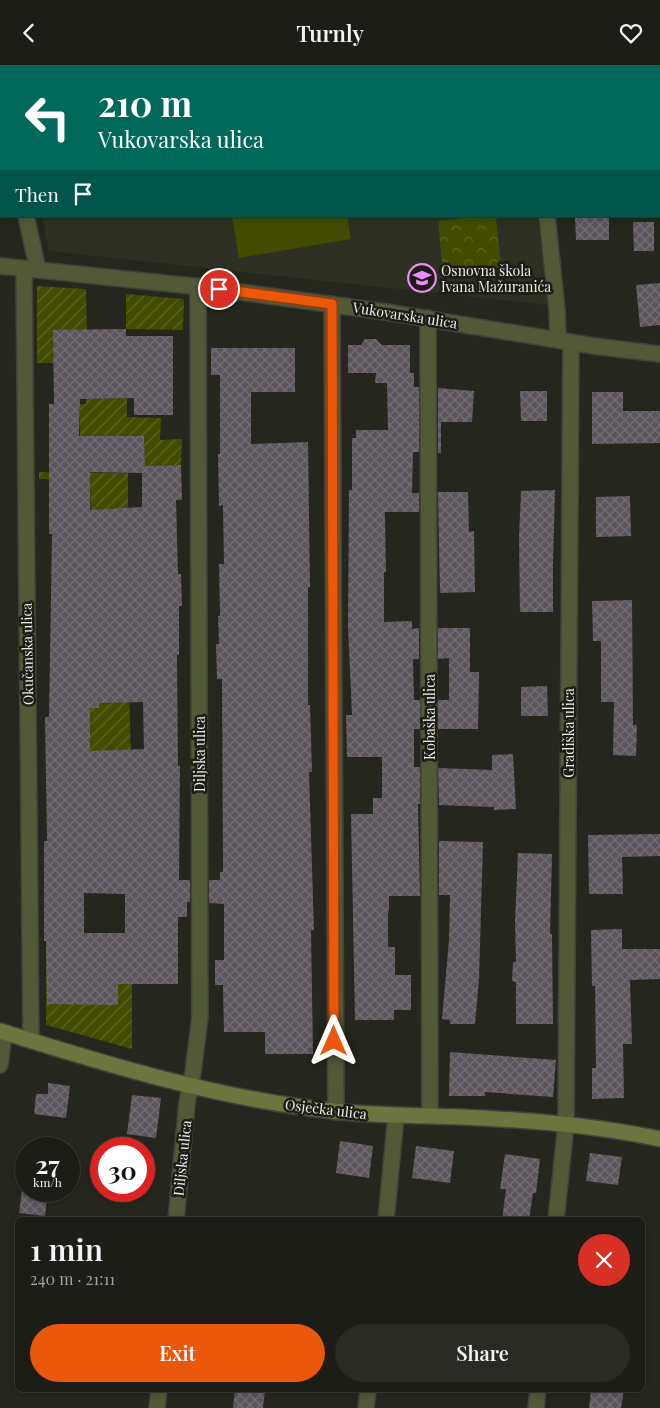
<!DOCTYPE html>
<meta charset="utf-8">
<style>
:root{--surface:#1c1d16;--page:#292a23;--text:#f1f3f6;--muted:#a0a2a1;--line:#3a3b35;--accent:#ea580c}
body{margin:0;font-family:"Playfair Display",serif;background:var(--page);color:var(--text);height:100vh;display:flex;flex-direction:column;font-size:19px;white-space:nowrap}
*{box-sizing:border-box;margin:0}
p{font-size:16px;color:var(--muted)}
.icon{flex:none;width:28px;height:28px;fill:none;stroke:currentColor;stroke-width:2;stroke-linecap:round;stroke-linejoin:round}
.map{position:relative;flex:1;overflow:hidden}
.details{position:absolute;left:15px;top:1152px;width:630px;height:175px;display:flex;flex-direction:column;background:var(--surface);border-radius:8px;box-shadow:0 2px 8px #0003,0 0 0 1px var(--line)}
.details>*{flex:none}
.top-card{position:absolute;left:0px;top:0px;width:660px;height:152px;box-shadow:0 2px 8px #0003,0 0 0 1px var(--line);background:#00695c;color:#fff;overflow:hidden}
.speed{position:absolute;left:15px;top:1072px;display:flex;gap:10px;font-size:25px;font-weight:700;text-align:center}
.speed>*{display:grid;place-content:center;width:65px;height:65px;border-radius:50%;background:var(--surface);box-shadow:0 2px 8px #0003,0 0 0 1px var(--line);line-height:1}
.speed small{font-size:12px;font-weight:400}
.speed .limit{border:8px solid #d22;background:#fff;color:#111}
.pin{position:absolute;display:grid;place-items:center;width:42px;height:42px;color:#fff;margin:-21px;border:2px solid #fff;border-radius:50%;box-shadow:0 1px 5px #0007}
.me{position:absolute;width:55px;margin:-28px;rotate:0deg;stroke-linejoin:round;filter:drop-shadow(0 0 4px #0008)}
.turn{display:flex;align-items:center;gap:18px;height:105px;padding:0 15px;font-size:22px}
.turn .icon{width:65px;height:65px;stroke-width:2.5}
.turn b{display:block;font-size:35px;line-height:42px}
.then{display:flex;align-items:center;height:48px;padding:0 15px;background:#0003;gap:10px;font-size:19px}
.round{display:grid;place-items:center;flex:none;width:52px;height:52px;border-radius:26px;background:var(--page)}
.summary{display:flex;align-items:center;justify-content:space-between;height:85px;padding:0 15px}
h1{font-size:30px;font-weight:600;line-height:38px}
.action{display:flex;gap:10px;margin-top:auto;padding:10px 15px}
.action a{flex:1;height:58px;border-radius:30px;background:var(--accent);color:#fff;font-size:20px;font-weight:600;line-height:58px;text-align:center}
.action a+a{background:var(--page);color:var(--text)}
header{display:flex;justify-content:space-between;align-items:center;height:65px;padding:0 15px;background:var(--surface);font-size:22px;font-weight:600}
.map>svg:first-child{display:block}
.built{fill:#2d3022}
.forest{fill:url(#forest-crowns)}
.garden{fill:url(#garden-furrows)}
.pitch{fill:#424b00}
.building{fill:url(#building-cross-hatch);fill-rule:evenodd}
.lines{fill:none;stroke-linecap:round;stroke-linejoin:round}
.street-casing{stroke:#41433a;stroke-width:18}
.secondary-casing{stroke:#41433a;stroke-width:18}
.street{stroke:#525937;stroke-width:15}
.secondary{stroke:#6b753d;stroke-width:15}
.route-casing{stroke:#983908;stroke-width:12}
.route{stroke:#ea580c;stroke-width:9}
.labels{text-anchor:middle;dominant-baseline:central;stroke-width:5;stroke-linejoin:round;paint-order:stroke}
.poi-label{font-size:14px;fill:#ecede8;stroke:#1c1d15;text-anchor:start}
.street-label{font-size:14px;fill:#ecede8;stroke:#1c1d15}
</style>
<header><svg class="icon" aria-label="back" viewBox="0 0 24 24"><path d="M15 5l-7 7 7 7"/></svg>Turnly<svg class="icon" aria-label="heart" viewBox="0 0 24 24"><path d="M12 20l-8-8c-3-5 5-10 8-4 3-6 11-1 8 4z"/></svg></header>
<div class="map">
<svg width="660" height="1343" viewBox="0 0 660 1343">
<defs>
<pattern id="forest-crowns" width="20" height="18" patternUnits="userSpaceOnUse" patternTransform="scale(1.25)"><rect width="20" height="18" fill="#424b00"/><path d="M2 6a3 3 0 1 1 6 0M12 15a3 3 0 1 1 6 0" fill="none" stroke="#5d6525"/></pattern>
<pattern id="garden-furrows" width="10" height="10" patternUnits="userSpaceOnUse" patternTransform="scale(1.25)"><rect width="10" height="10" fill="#424b00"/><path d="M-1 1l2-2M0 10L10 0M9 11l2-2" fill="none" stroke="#5d6525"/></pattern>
<pattern id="building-cross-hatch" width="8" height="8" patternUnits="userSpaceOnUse" patternTransform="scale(1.25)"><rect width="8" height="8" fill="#5c555d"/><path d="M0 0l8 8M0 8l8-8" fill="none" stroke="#746e74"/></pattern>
</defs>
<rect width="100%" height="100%" fill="#25271e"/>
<path class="built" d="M10,0H333L334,1H11Z
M42,151H537L548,240L49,186Z"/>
<path class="forest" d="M458,151H496L501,202L443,208L438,156L458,154Z"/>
<path class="garden" d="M37,221L86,224L87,265L54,298H37Z
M126,229L184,234L183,265L126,264Z
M127,333V352L161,353L160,375L182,374L181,400L145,401L144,373H127V371H80V339H86V334Z
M39,407L128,408V443L91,468L90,415L39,414Z
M99,621H129L131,691L90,686L89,643H99Z
M46,883H132V984L46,960Z"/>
<path class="pitch" d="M232,151H347L351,174L239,193Z"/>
<path class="building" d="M575,151H609V175H576Z
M633,157H654V186H634Z
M660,218V260L640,262L636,220Z
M126,264V271H173V350H134V333L80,334L79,371H144L145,401L181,400L182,435H176L178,509H181L182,541H179V590H177L178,701H180L179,815H190V837H187V852H178V919H118V940L47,939L46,876H44V776H47L45,652H49L52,469H49V339H54L53,265ZM90,407L142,408V442L90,445ZM143,637L144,684L90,686V643H99V638ZM84,828L125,829V868H84Z
M365,274H376L382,280H410V308H414V322H419V387H413L412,428H419V447H385L386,507H384V557L412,556V564L419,563V594H413L414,635H420V664H414V702H420V739H418L420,831H389V846H388V882H395V910H411V945H394V955H355L351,749H373V733H382V692H347L346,650H352L348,562L349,425H352V373H356V365H388L387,318H375L376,308H348V280H361Z
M211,283H295V327H251V379L308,377L310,522H308V640H310L312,707H309L314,865H311L313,989H265V967H224L223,920H215V895H224V839L209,838V815H220V807H223L222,614H217L216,579H219L218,551H220L219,499H224L223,440L219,441L218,389H220V310H211Z
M438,323L474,326L472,357H441V388H438Z
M520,326H547V356H521Z
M592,327H623V346H660V378L592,379Z
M555,425L553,498V547H520L519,472L521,426Z
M438,427H468L469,467L474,466L475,527L440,528Z
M630,431L631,471L596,472V432Z
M632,535L633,660H637L636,691L613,690L614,637H601V576H593L592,536Z
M438,563H470V607H479L478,664H438V635H449V593L438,594Z
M547,621L548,651H521V622Z
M513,689L516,744L494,745V742L439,740L438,703L492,705V690Z
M660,769V791L622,792L623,829H589L588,770Z
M439,776L483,777L479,914L475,959H450V955L442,954L449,875L450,830H439Z
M518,788L552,789L550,869H552L553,959H516V917L512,916L513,897H516L515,856Z
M622,864V884H660V914L630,915L632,979H623L624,1033L592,1034V1003H596L595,921H592L591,865Z
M450,987L556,995L553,1032L485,1027V1031H449Z
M48,1018L70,1021L66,1053L34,1049L36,1029H48Z
M132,1030L161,1033L156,1073L127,1069Z
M340,1076L373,1081L369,1113L336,1108Z
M416,1081L454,1086L450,1118L412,1113Z
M590,1088L622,1092L618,1120L586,1116Z
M505,1089L540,1094L536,1128H533L529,1155H502L506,1124H500Z
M22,1126H48L45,1151L19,1148Z
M235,1325H265L263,1343H233Z
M591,1325H624L621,1343H589Z"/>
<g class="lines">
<defs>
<path id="street" d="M525,0V1
M0,28L1,34
M0,86H1
M26,151L38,205
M547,151L557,245L558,275
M0,201L211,223L386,247L594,281L660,289
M24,204L31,975
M332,239L336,1047
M428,253L430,1051
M0,1000L4,967
M176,1155L187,1038L193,1007L200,952L198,221
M386,1155L396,1051
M556,1155L566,1059L571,277
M157,1343L159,1325
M366,1343L368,1325
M536,1343L538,1325"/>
<path id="secondary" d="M0,966C108,1000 220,1034 333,1046C376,1051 419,1050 461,1052C528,1055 594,1060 660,1074"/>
</defs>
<use href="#street" class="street-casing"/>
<use href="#secondary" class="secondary-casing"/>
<use href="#street" class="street"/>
<use href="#secondary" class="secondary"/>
</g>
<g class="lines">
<defs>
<path id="route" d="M219,224L332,239L334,976"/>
</defs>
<use href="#route" class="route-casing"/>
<use href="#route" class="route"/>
</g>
<defs>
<symbol id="school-ring" viewBox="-11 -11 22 22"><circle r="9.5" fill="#1c1d15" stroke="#ea8dfd" stroke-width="1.5"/><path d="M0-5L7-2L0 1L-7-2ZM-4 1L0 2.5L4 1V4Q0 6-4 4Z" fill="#ea8dfd"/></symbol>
</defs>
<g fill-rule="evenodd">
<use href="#school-ring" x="406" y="197" width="32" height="32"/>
</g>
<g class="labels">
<g class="poi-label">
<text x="441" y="205">Osnovna škola<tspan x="441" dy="16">Ivana Mažuranića</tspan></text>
</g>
<g class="street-label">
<text transform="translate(405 250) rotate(9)">Vukovarska ulica</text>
<text transform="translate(27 589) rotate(-91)">Okučanska ulica</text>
<text transform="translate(429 652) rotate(-90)">Kobaška ulica</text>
<text transform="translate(568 668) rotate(-90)">Gradiška ulica</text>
<text transform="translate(199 689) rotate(-90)">Diljska ulica</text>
<text transform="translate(326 1044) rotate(7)">Osječka ulica</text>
<text transform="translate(182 1093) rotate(-84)">Diljska ulica</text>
</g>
</g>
</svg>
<div class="speed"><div>27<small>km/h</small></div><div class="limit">30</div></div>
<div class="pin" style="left:219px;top:224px;background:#d93025"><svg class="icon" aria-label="arrive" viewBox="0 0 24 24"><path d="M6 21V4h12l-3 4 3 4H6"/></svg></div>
<svg class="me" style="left:334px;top:976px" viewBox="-20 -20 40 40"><path d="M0-17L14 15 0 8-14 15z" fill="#ea580c" stroke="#fff" stroke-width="4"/></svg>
<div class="top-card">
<div class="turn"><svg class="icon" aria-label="left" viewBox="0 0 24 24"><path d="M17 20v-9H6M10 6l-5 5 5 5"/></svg><div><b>210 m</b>Vukovarska ulica</div></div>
<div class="then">Then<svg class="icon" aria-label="arrive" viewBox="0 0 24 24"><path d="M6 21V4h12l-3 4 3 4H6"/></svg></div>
</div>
<section class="details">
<div class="summary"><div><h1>1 min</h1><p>240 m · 21:11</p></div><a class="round" style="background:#d93025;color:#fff"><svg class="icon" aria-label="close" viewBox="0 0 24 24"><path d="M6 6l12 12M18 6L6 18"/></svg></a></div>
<div class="action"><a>Exit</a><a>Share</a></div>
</section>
</div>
